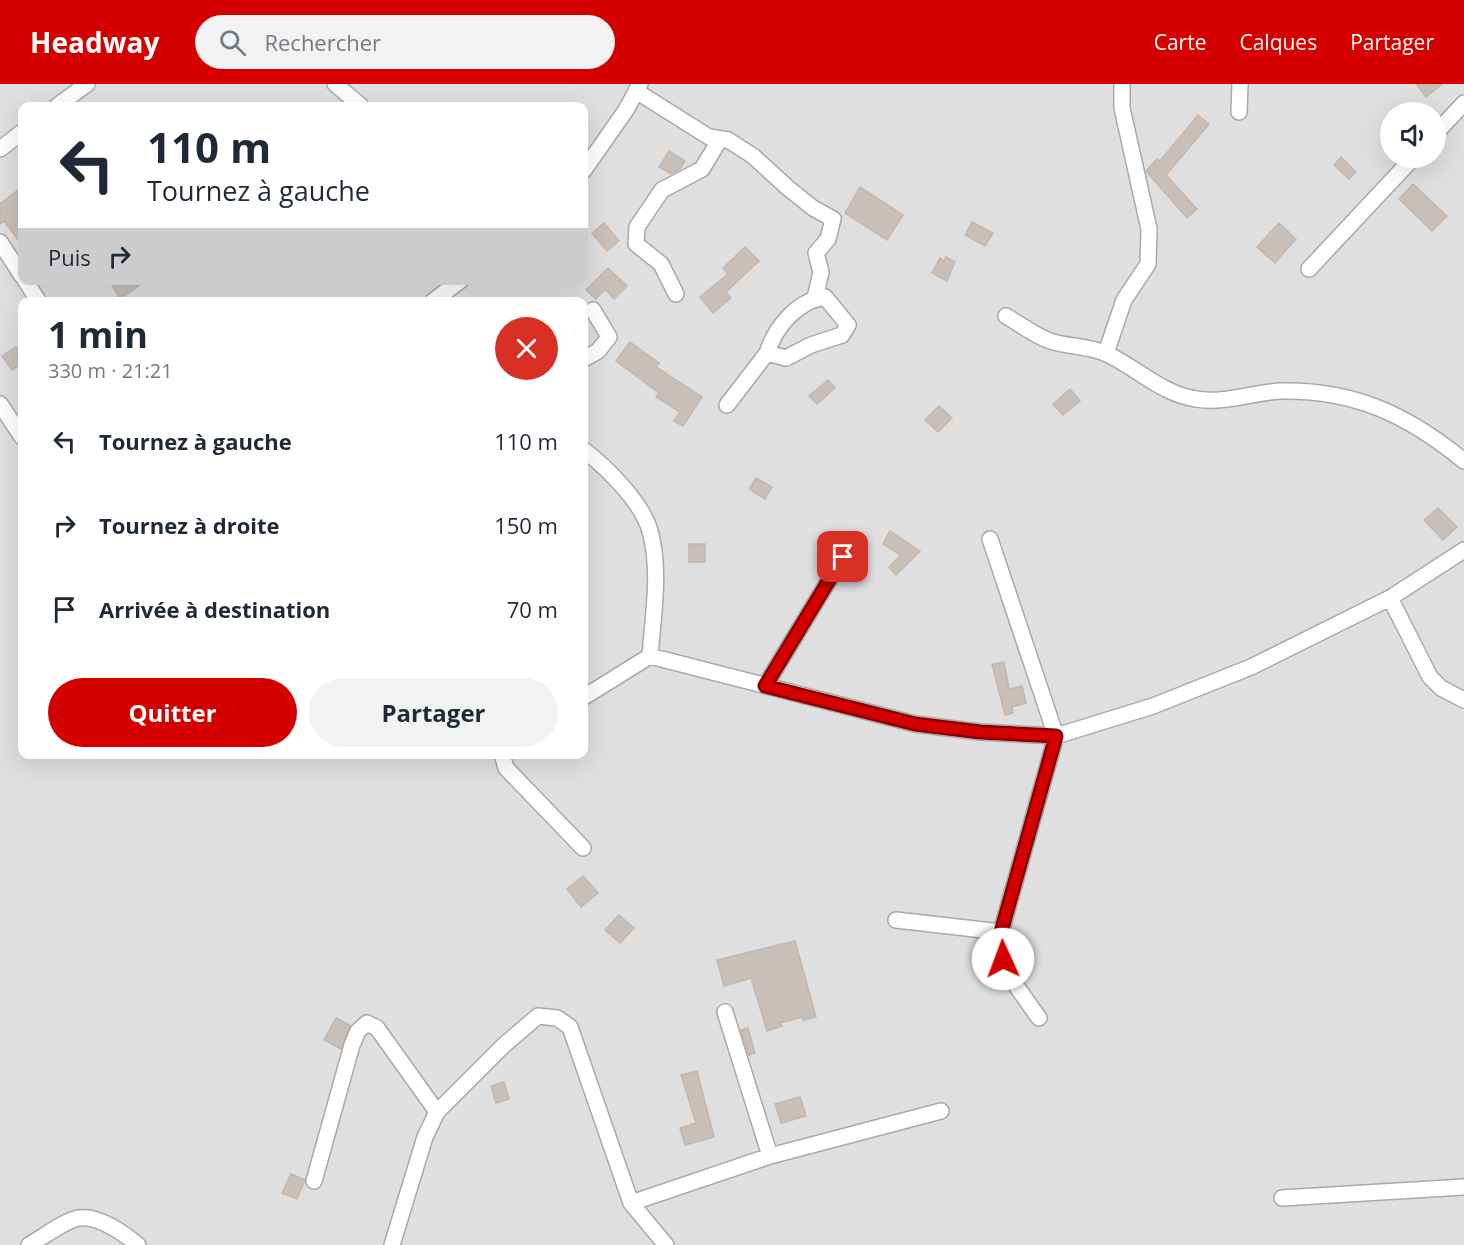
<!DOCTYPE html>
<html lang="fr">
<meta charset="utf-8">
<style>
:root{--surface:#fff;--page:#f2f2f3;--text:#1f2937;--muted:#747a83;--accent:#d40000}
body{margin:0;font-family:"Open Sans",sans-serif;background:var(--page);color:var(--text);height:100vh;display:flex;flex-direction:column;font-size:22px;white-space:nowrap}
*{box-sizing:border-box;margin:0}
p{font-size:20px;color:var(--muted)}
.icon{flex:none;width:33px;height:33px;fill:none;stroke:currentColor;stroke-width:2;stroke-linecap:round;stroke-linejoin:round}
.map{position:relative;flex:1;overflow:hidden}
.side{position:absolute;left:18px;top:213px;width:570px;height:462px;display:flex;flex-direction:column;background:var(--surface);border-radius:12px;box-shadow:0 6px 24px #0002}
.side>*{flex:none}
.hud{position:absolute;left:18px;top:18px;width:570px;height:183px;border-radius:12px;box-shadow:0 6px 24px #0002;background:#fff;color:var(--text);overflow:hidden}
.buttons{position:absolute;left:1380px;top:18px;display:grid;gap:12px}
.buttons a{display:grid;place-items:center;width:66px;height:66px;border-radius:50%;background:var(--surface);box-shadow:0 6px 24px #0002;font-size:30px}
.pin{position:absolute;display:grid;place-items:center;width:51px;height:51px;color:#fff;margin:-26px;border-radius:12px;box-shadow:0 3px 9px #0006}
.me{position:absolute;width:66px;margin:-33px;rotate:358deg;stroke-linejoin:round;filter:drop-shadow(0 0 4px #0008)}
.turn{display:flex;align-items:center;gap:21px;height:126px;padding:0 30px;font-size:27px}
.turn .icon{width:78px;height:78px;stroke-width:2.5}
.turn b{display:block;font-size:42px;line-height:51px}
.then{display:flex;align-items:center;height:57px;padding:0 30px;background:#0003;gap:12px;font-size:22px}
.round{display:grid;place-items:center;flex:none;width:63px;height:63px;border-radius:32px;background:var(--page)}
.headline{display:flex;align-items:center;justify-content:space-between;height:102px;padding:0 30px}
h1{font-size:36px;font-weight:700;line-height:45px}
.action{display:flex;gap:12px;margin-top:auto;padding:12px 30px}
.action a{flex:1;height:69px;border-radius:36px;background:var(--accent);color:#fff;font-size:24px;font-weight:700;line-height:69px;text-align:center}
.action a+a{background:var(--page);color:var(--text)}
ul{padding:0;list-style:none}
li{display:flex;align-items:center;gap:18px;height:84px;padding:0 30px}
li div{flex:1}
li b{display:block;font-size:22px}
li em{font-style:normal}
header{display:flex;align-items:center;gap:36px;box-sizing:border-box;height:84px;padding:0 30px;background:var(--accent);color:#fff}
header strong{font-size:28px}
nav{display:flex;gap:33px;margin-inline-start:auto;font-size:21px}
.search{width:420px;height:54px;background:var(--page);display:flex;align-items:center;gap:15px;box-sizing:border-box;padding:0 21px;border-radius:33px;color:var(--muted);font-size:22px}
.map>svg:first-child{display:block}
.residential{fill:#e0dfdf;fill-rule:evenodd}
.building{fill:#c7bfb8;stroke:#c4b6ab;stroke-width:1.5}
.lines{fill:none;stroke-linecap:round;stroke-linejoin:round}
.minor-casing{stroke:#a9a9a9;stroke-width:18}
.minor{stroke:#fff;stroke-width:15}
.route-casing{stroke:#8a0000;stroke-width:15}
.route{stroke:#d40000;stroke-width:10}
</style>
<header>
<strong>Headway</strong>
<div class="search"><svg class="icon" aria-label="search" viewBox="0 0 24 24"><circle cx="10" cy="10" r="6"/><path d="M15 15l6 6"/></svg>Rechercher</div>
<nav><a>Carte</a><a>Calques</a><a>Partager</a></nav>
</header>
<div class="map">
<svg width="1464" height="1161" viewBox="0 0 1464 1161">
<rect width="100%" height="100%" fill="#f2efe9"/>
<path class="residential" d="M0,0H1464V1161H0ZM22,22H584V196H22ZM1390,28H1436V74H1390ZM22,218H584V670H22Z"/>
<path class="building" d="M1416,0H1442L1426,13Z
M1198,31L1209,40L1166,91L1197,125L1187,134L1146,87L1157,75L1160,77Z
M669,67L685,77L680,85L671,90L659,83Z
M1341,73L1356,88L1349,95L1334,81Z
M1413,100L1447,132L1432,147L1399,115Z
M22,103V161L4,137L0,140V120Z
M860,103L903,131L887,156L845,129Z
M972,138L993,149L985,162L965,151Z
M604,139L619,157L607,167L592,149Z
M1279,139L1296,155L1275,179L1257,163Z
M745,163L759,177L726,208L731,214L713,229L700,213L728,190L723,184Z
M946,173L955,178L947,197L932,189L940,174L944,177Z
M608,184L627,202L614,215L605,205L596,215L586,206Z
M109,196H147L120,215Z
M630,258L659,279L656,283L702,313L683,342L674,337L680,328L656,313L659,309L616,277Z
M16,263L22,272V279L12,286L2,272Z
M828,296L835,304L817,320L809,312Z
M1070,305L1080,317L1063,331L1053,320Z
M939,322L952,334L938,348L925,336Z
M756,394L772,403L765,415L749,405Z
M1438,424L1457,443L1443,456L1424,436Z
M890,447L920,467L896,491L889,483L901,471L883,460Z
M689,460H705V478H689Z
M1004,578L1009,605L1022,602L1026,619L1012,623L1013,629L1005,631L992,580Z
M583,792L598,809L581,823L567,805Z
M619,831L634,844L620,859L605,846Z
M795,857L816,933L803,936L802,933L780,939L782,942L767,947L751,894L724,902L717,876Z
M336,934L350,941L341,965L324,956Z
M748,944L755,969L749,971L741,946Z
M697,987L714,1053L685,1061L680,1044L696,1039L681,991Z
M504,998L509,1015L496,1019L491,1002Z
M800,1013L806,1032L781,1039L775,1020Z
M291,1090L305,1096L297,1115L282,1109Z"/>
<g class="lines">
<defs>
<path id="minor" d="M335,0L361,22
M636,7L709,53L728,56L753,72L788,104L813,124L833,135L828,155L816,169L821,188L815,214
M57,22L87,0
M1239,28L1240,0
M1436,49L1464,19
M0,65L22,48
M584,86L626,26L640,0
M0,158L22,192
M1309,185L1413,74
M25,196L39,218
M676,210L661,180L636,160L637,143L662,106L702,85L720,55
M825,213L848,241L842,251L811,261L786,274L767,269C776,242 797,217 825,213Z
M432,218L461,196
M1006,232C1020,240 1035,252 1050,257C1068,263 1090,262 1107,270C1137,284 1162,310 1196,315C1225,320 1253,308 1282,307C1355,306 1408,331 1464,377
M1106,269L1124,216L1148,180L1149,145L1122,24V0
M584,275L598,267L609,253L593,226
M0,320L22,353
M727,321L767,269
M584,366C607,384 642,418 650,447C661,486 653,532 650,572
M990,455L1056,652L1001,848L1003,875L1017,903L1039,934
M1390,514L1430,593L1441,604L1464,616
M765,602L843,473
M584,613L650,572L915,640L980,648L1056,652L1153,622L1251,583L1390,514L1464,466
M502,670L506,684L583,764
M896,836L1001,848
M725,928L770,1072
M314,1097L352,961L358,947L367,939L377,944L437,1028
M1282,1114L1464,1103
M631,1119L770,1072L941,1027
M29,1161C42,1154 65,1136 79,1134C99,1131 123,1149 138,1161
M392,1161L425,1053L437,1028L503,962L538,932L557,934L570,943L631,1119L666,1161"/>
</defs>
<use href="#minor" class="minor-casing"/>
<use href="#minor" class="minor"/>
</g>
<g class="lines">
<defs>
<path id="route" d="M843,473L765,602L915,640L980,648L1056,652L1001,848L1003,875"/>
</defs>
<use href="#route" class="route-casing"/>
<use href="#route" class="route"/>
</g>
</svg>
<div class="buttons">
<a><svg class="icon" aria-label="sound" viewBox="0 0 24 24"><path d="M4 9h4l5-4v14l-5-4H4zM17 9q2 3 0 6"/></svg></a>
</div>
<div class="pin" style="left:843px;top:473px;background:#d93025"><svg class="icon" aria-label="arrive" viewBox="0 0 24 24"><path d="M6 21V4h12l-3 4 3 4H6"/></svg></div>
<svg class="me" style="left:1003px;top:875px" viewBox="-20 -20 40 40"><circle r="19" fill="#fff"/><path d="M0-13L10 11 0 6-10 11z" fill="#d40000"/></svg>
<div class="hud">
<div class="turn"><svg class="icon" aria-label="left" viewBox="0 0 24 24"><path d="M17 20v-9H6M10 6l-5 5 5 5"/></svg><div><b>110 m</b>Tournez à gauche</div></div>
<div class="then">Puis<svg class="icon" aria-label="right" viewBox="0 0 24 24"><path d="M7 20v-9h11M14 6l5 5-5 5"/></svg></div>
</div>
<section class="side">
<div class="headline"><div><h1>1 min</h1><p>330 m · 21:21</p></div><a class="round" style="background:#d93025;color:#fff"><svg class="icon" aria-label="close" viewBox="0 0 24 24"><path d="M6 6l12 12M18 6L6 18"/></svg></a></div>
<ul>
<li><svg class="icon" aria-label="left" viewBox="0 0 24 24"><path d="M17 20v-9H6M10 6l-5 5 5 5"/></svg><div><b>Tournez à gauche</b></div><em>110 m</em></li>
<li><svg class="icon" aria-label="right" viewBox="0 0 24 24"><path d="M7 20v-9h11M14 6l5 5-5 5"/></svg><div><b>Tournez à droite</b></div><em>150 m</em></li>
<li><svg class="icon" aria-label="arrive" viewBox="0 0 24 24"><path d="M6 21V4h12l-3 4 3 4H6"/></svg><div><b>Arrivée à destination</b></div><em>70 m</em></li>
</ul>
<div class="action"><a>Quitter</a><a>Partager</a></div>
</section>
</div>
